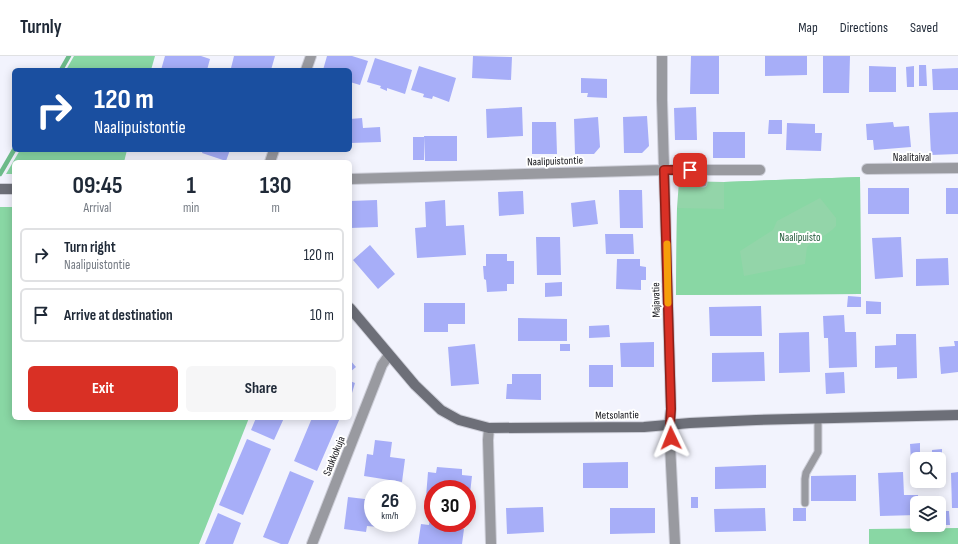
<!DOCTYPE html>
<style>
:root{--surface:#fff;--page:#f6f6f7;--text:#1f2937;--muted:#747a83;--line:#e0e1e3;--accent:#d93025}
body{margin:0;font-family:"Sofia Sans Condensed",sans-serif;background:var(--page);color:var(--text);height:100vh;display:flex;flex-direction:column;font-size:15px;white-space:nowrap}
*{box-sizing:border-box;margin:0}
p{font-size:13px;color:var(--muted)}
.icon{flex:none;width:22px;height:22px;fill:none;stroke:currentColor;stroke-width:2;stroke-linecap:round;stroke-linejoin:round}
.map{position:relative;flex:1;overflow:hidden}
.panel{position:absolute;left:12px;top:104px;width:340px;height:260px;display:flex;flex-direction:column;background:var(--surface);border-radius:6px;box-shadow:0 2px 10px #0003}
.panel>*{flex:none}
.guide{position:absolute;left:12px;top:12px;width:340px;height:84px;border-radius:6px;box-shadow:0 2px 10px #0003;background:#1a4fa0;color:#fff;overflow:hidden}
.buttons{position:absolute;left:910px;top:396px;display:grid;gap:8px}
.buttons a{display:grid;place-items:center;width:36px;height:36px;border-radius:6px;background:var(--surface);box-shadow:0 2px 10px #0003;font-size:20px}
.speed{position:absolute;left:364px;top:424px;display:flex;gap:8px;font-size:20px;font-weight:700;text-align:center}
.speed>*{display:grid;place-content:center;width:52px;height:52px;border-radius:50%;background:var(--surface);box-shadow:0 2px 10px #0003;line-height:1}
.speed small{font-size:10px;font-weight:400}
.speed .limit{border:6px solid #d22;background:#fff;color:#111}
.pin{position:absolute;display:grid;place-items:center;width:34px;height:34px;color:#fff;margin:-17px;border-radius:8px;box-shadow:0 2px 6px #0006}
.me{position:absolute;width:44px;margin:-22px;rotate:358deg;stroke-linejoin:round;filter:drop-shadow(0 0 3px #0008)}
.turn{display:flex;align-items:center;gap:14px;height:84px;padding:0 16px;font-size:18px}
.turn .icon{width:52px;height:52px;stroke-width:2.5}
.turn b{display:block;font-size:28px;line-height:34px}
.eta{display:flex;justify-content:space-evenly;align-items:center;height:68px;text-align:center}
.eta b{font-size:24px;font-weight:700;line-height:28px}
.button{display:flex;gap:8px;margin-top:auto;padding:8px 16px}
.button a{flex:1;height:46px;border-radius:6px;background:var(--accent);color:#fff;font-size:16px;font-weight:700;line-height:46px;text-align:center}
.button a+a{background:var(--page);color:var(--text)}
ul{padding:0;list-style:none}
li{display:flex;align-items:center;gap:12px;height:54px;margin:0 8px 6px;padding:0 8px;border:2px solid var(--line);border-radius:6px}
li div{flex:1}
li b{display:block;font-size:15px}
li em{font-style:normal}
header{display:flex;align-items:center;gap:24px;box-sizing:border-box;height:56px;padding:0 20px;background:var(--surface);border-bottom:1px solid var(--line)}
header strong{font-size:19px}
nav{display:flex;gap:22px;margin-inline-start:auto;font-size:14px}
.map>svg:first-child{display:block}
.green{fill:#93d5a9}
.forest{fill:#89d7a4;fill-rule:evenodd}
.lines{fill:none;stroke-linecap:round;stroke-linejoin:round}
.stream{stroke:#6dbb8a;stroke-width:4.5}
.building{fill:#a7aef8}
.lane-casing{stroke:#cecfd9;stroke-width:9}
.street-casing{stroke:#cecfd9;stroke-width:12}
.secondary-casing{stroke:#cecfd9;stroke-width:12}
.lane{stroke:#999aa0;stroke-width:7}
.street{stroke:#999aa0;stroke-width:10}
.secondary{stroke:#6d6f78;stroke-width:10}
.route-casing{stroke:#8d1f18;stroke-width:10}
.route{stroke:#d93025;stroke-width:7}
.slow{stroke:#f59e0b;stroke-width:7}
.labels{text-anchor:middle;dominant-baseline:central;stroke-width:4;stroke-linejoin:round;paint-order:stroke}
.street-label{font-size:11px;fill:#141419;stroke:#fff}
.park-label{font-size:11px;fill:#235c3b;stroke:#fff}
</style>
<header>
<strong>Turnly</strong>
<nav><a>Map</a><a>Directions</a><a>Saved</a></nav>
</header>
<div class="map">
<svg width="958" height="488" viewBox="0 0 958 488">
<rect width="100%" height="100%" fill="#f2f3fd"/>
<path class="green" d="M860,121L861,238L676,239L677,152L679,125L724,126Z"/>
<path class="forest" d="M74,0H155L151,14H66Z
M20,94H127L124,106H14V118H6Z
M860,121L861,238L676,239L677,152L724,153V126ZM820,142L836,162V170C828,179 816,183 807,191L805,208L744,220L740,195L773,174L777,165Z
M0,151H14V362H249L199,488H0Z
M958,472V488H869V473Z"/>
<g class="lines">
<path class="stream" d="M61,14L69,0
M0,118L14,94"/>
</g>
<path class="building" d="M165,0H201L210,3L207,14H161Z
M234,0H275L271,14H238L231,12Z
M327,0H352L368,5L360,29L350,26V14H323Z
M473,0L512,1L511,24L472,22Z
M691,0H719V38H690Z
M765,0H807V19L765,20Z
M823,0H850L849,37H823Z
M375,2L412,14L405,38L387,32V35L380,32L381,30L367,26Z
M919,9H926L927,30H919Z
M419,10L456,22L449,46L433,40L432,43L423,41L424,38L411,34Z
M869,10L896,11V36H869Z
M914,10V31H907L906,11Z
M958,12V34H933L932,13Z
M581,22L607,23V42L587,41L588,37H581Z
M522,51L523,80L487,82L486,53Z
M696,51L697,84H675L674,52Z
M958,56V98L931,99L929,57Z
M647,60L649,90L642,97H624L623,61Z
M598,61L600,91L594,98H575L574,63Z
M362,62L363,72L380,71L381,86L350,87V63Z
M769,64H782V78H768Z
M532,66H556L557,98H532Z
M893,66L894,71L909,70L911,91L874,94L873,84H867L866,68Z
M787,67L815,68V77H822L821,95L786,94Z
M713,76H745V102H713Z
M424,80H457V105H425Z
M413,81H424V104H413Z
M203,94H230L226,105L202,97Z
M868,132H909V158H868Z
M946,132H958V158H946Z
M619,134H642L643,172H620Z
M523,135L524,158L499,160L498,136Z
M377,144L378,171L350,172V145Z
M445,144L446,170L464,169L466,199L417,202L415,172L426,171L425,146Z
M595,144L598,168L573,171L571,147Z
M605,178H633L634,198H606Z
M536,181H560L561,219H537Z
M901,181L903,221L875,223L872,182Z
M370,189L395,218L378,233L353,204Z
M486,198H507V205H514V228H507V235L487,236L486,224L484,223L483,210H486Z
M948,202L949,229L916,230V203Z
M617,203H640V210L646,211V224H641V234L616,233Z
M562,226V240L545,241V227Z
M848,240L861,241V251H847Z
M866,245L881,246V258H866Z
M424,247H465V268H448V276H424Z
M761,250L762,280H710L709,251Z
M844,259L845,276H856L857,311L829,312L828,282H824L823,260Z
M518,262L567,263V285H518Z
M609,269L610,281L589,282V270Z
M809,276L810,316L779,317V277Z
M896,278H916L917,322L897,323V311L875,312V290L896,289Z
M954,285H958V316L941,318L939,291L955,290Z
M654,286V311H621L620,287Z
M475,288L479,328L451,330L448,291Z
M560,288H570V295H560Z
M764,296L765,325L712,326V297Z
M350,304L356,311L350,316Z
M589,309H613V331H589Z
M844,316L845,337L826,338L825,317Z
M512,318H541V344L506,343L507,328H512Z
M350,325L355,327L352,337L350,336Z
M256,362H284L274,384L251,374Z
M312,362H340L317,415L294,405Z
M247,383L271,393L243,459L219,449Z
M375,384L392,386L390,401L405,403L402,426L364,420L367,398L373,399Z
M920,387V403H917V405H911L910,388Z
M942,393V407H939V403H932V394Z
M628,406V432H583V407Z
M766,409V432L715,433V411Z
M437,411L462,413V419L472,420L469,446L467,445V433H433V442L426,441L428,416L436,417Z
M290,415L314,425L288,488H281L263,481Z
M903,416L904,439H918L917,459L880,460L878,417Z
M958,416V452H952L951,417Z
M856,419V445H811V420Z
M348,441L373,444V467H380L379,471L367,470L366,476L344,473Z
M691,441H698V452H691Z
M543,451L544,476L507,478L506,452Z
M610,452H655V477L610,478Z
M765,452L766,475L715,476L714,453Z
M793,452H806V465H793Z
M939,455H949L950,469H939Z
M218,457L241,467L233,488H205Z
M430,462L433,463V467H455V471L464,473L462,488H418L421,468L429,469Z"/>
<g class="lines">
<defs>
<path id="lane" d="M703,127V114
M805,447V423L806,417L818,396V362"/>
<path id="street" d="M662,0V44L671,353L669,369L675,488
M306,14L311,0
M270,106L274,94
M867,113L958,112
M350,123L664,114H760
M489,372L488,384L491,488
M312,488L382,309L389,299"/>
<path id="secondary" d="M0,133H14
M350,252L415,329L441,354L459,364L489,372L644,371L690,367L756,364L958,359"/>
</defs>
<use href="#lane" class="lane-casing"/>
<use href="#street" class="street-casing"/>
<use href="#secondary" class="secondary-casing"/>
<use href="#lane" class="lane"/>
<use href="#street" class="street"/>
<use href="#secondary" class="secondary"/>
</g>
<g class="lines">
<defs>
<path id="route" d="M671,382L670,369L671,353L664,114H690"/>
</defs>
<use href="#route" class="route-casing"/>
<use href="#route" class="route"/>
<path class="slow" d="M667,188L668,247"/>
</g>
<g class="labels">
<g class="street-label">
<text x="912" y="101">Naalitaival</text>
<text transform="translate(555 105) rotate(-2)">Naalipuistontie</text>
<text transform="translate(656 244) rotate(-91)">Majavatie</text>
<text transform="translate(617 359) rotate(-1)">Metsolantie</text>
<text transform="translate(334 400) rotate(-68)">Saukkokuja</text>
</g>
<g class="park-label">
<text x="800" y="181">Naalipuisto</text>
</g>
</g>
</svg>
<div class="buttons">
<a><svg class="icon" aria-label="search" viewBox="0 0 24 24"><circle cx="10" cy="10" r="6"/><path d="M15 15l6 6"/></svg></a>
<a><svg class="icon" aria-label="layers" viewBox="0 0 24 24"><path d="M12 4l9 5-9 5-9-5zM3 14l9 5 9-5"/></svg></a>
</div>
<div class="speed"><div>26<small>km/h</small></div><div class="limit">30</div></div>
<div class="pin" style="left:690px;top:114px;background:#d93025"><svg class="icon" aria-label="arrive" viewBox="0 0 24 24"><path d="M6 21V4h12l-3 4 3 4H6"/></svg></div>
<svg class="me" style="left:671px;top:382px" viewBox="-20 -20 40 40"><path d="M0-17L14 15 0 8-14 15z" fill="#d93025" stroke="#fff" stroke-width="4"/></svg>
<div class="guide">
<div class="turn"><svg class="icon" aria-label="right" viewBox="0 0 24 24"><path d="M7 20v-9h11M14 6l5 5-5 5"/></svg><div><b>120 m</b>Naalipuistontie</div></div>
</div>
<section class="panel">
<div class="eta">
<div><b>09:45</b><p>Arrival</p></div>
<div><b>1</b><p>min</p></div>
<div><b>130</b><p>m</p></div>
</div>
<ul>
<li><svg class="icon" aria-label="right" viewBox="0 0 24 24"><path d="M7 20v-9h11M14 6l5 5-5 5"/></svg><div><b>Turn right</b><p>Naalipuistontie</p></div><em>120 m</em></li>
<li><svg class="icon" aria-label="arrive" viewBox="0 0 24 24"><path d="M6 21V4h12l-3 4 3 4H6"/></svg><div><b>Arrive at destination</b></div><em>10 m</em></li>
</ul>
<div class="button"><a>Exit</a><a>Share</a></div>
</section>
</div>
